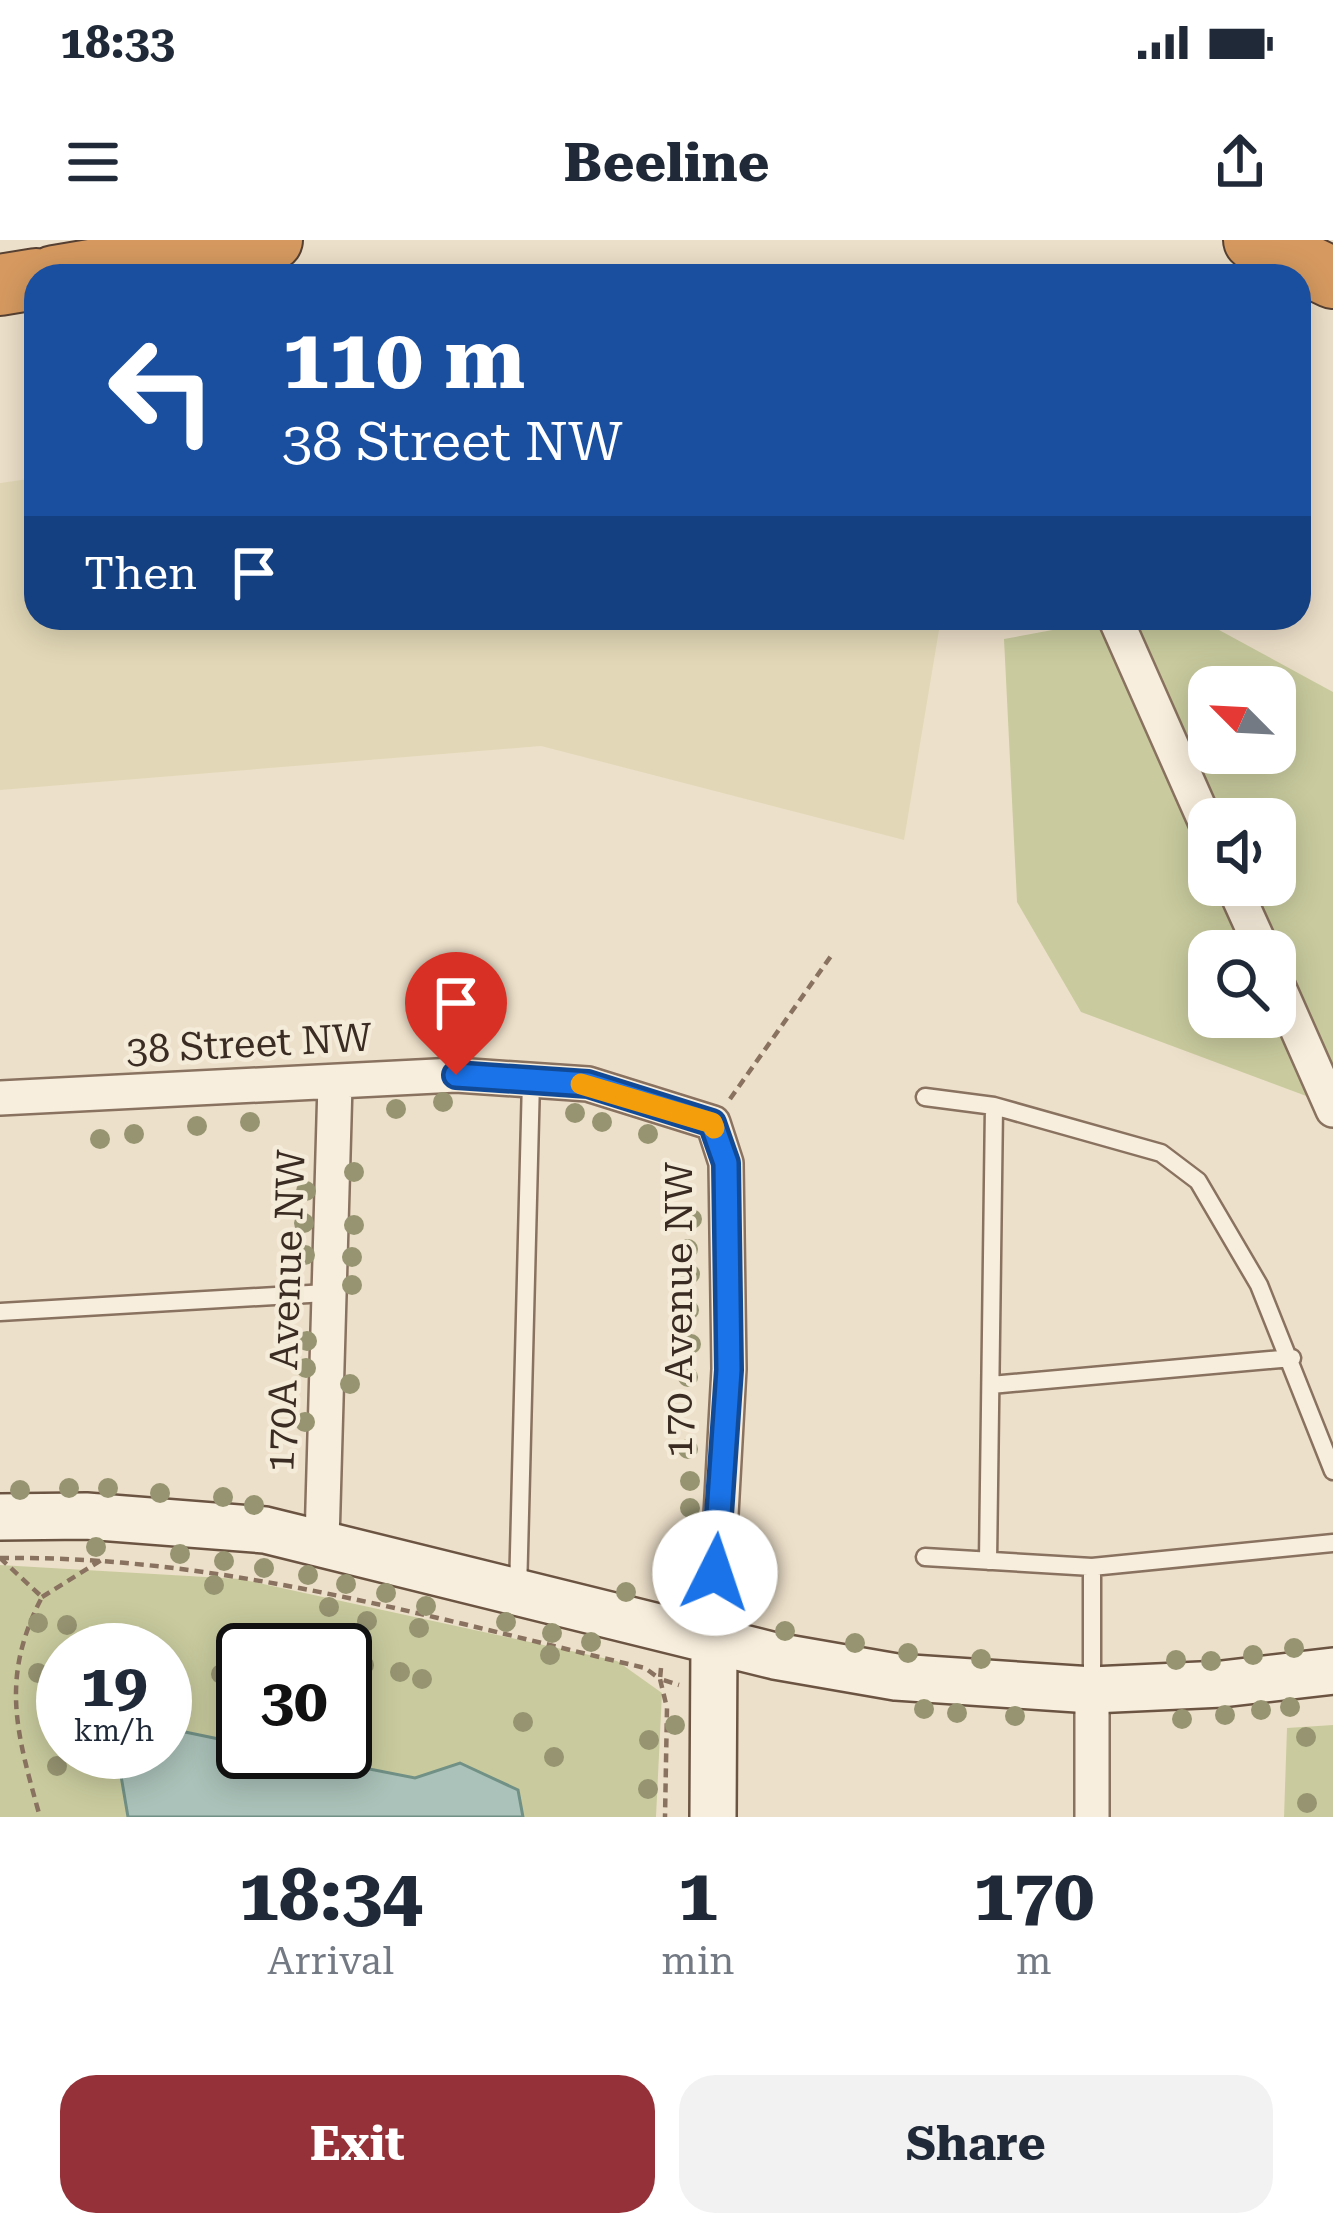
<!DOCTYPE html>
<style>
:root{--surface:#fff;--page:#f2f2f3;--text:#1f2937;--muted:#747a83;--accent:#953239}
body{margin:0;font-family:"Roboto Serif",serif;background:var(--page);color:var(--text);height:100vh;display:flex;flex-direction:column;font-size:45px;white-space:nowrap}
*{box-sizing:border-box;margin:0}
p{font-size:39px;color:var(--muted)}
.icon{flex:none;width:66px;height:66px;fill:none;stroke:currentColor;stroke-width:2;stroke-linecap:round;stroke-linejoin:round}
.map{position:relative;height:1577px;overflow:hidden}
.side{display:flex;flex-direction:column;background:var(--surface);flex:1}
.side>*{flex:none}
.hud{position:absolute;left:24px;top:24px;width:1287px;height:366px;border-radius:36px;box-shadow:0 6px 30px #0003;background:#1a4fa0;color:#fff;overflow:hidden}
.needle{width:78px;rotate:294deg}
.fabs{position:absolute;left:1188px;top:426px;display:grid;gap:24px}
.fabs a{display:grid;place-items:center;width:108px;height:108px;border-radius:24px;background:var(--surface);box-shadow:0 6px 30px #0003;font-size:60px}
.speed{position:absolute;left:36px;top:1383px;display:flex;gap:24px;font-size:60px;font-weight:700;text-align:center}
.speed>*{display:grid;place-content:center;width:156px;height:156px;border-radius:50%;background:var(--surface);box-shadow:0 6px 30px #0003;line-height:1}
.speed small{font-size:30px;font-weight:400}
.speed .limit{border:6px solid #111;border-radius:18px;background:#fff;color:#111}
.pin{position:absolute;display:grid;place-items:center;width:102px;height:102px;color:#fff;margin:-123px -51px;border-radius:50% 50% 50% 0;rotate:-45deg;box-shadow:0 0 12px #0007}
.pin .icon{rotate:45deg}
.me{position:absolute;width:132px;margin:-66px;rotate:4deg;stroke-linejoin:round;filter:drop-shadow(0 0 9px #0008)}
.turn{display:flex;align-items:center;gap:42px;height:252px;padding:0 60px;font-size:54px}
.turn .icon{width:156px;height:156px;stroke-width:2.5}
.turn b{display:block;font-size:84px;line-height:102px}
.then{display:flex;align-items:center;height:114px;padding:0 60px;background:#0003;gap:24px;font-size:45px}
.eta{display:flex;justify-content:space-evenly;align-items:center;height:204px;text-align:center}
.eta b{font-size:72px;font-weight:700;line-height:84px}
.primary-button{display:flex;gap:24px;margin-top:auto;padding:24px 60px}
.primary-button a{flex:1;height:138px;border-radius:36px;background:var(--accent);color:#fff;font-size:48px;font-weight:700;line-height:138px;text-align:center}
.primary-button a+a{background:var(--page);color:var(--text)}
.status{display:flex;justify-content:space-between;align-items:center;height:84px;padding:0 60px;background:var(--surface);direction:ltr}
.status svg{height:33px;fill:currentColor}
header{display:flex;justify-content:space-between;align-items:center;height:156px;padding:0 60px;background:var(--surface);font-size:54px;font-weight:700}
.map>svg:first-child{display:block}
.farmland{fill:#e2d8b7}
.green{fill:#c9cb9e;fill-rule:evenodd}
.water{fill:#aac2b9;stroke:#719086;stroke-width:3}
.lines{fill:none;stroke-linecap:round;stroke-linejoin:round}
.lane-casing{stroke:#89725f;stroke-width:21}
.street-casing{stroke:#89725f;stroke-width:38}
.secondary-casing{stroke:#6b5442;stroke-width:50}
.highway-casing{stroke:#574132;stroke-width:64}
.path{stroke:#89725f;stroke-width:4.5;stroke-dasharray:9 6;stroke-linecap:butt}
.lane{stroke:#f8eedd;stroke-width:16}
.street{stroke:#f8eedd;stroke-width:33}
.secondary{stroke:#f8eedd;stroke-width:45}
.highway{stroke:#d69a60;stroke-width:60}
.tree{fill:#969471}
.route-casing{stroke:#114b97;stroke-width:30}
.route{stroke:#1a73e8;stroke-width:21}
.slow{stroke:#f59e0b;stroke-width:21}
.labels{text-anchor:middle;dominant-baseline:central;stroke-width:9;stroke-linejoin:round;paint-order:stroke}
.street-label{font-size:39px;fill:#3a2c22;stroke:#f5ebd9}
</style>
<div class="status"><b>18:33</b><svg viewBox="0 0 49 12"><path d="M0 12V9h3v3zM5 12V6h3v6zM10 12V3h3v9zM15 12V0h3v12zM26 1h20v11H26zM47 4h2v5h-2z"/></svg></div>
<header><svg class="icon" aria-label="menu" viewBox="0 0 24 24"><path d="M4 6h16M4 12h16M4 18h16"/></svg>Beeline<svg class="icon" aria-label="share" viewBox="0 0 24 24"><path d="M12 15V3M7 8l5-5 5 5M5 13v7h14v-7"/></svg></header>
<div class="map">
<svg width="1333" height="1577" viewBox="0 0 1333 1577">
<rect width="100%" height="100%" fill="#ede0ca"/>
<path class="farmland" d="M36,238V378H941L904,600L541,506L0,550V243Z"/>
<path class="green" d="M1117,378H1197L1333,452V866L1081,772L1017,662L1004,399ZM1209,447H1275V513H1209ZM1209,579H1275V645H1209ZM1209,711H1275V777H1209Z
M0,1325L240,1339L617,1421L662,1453L656,1577H0ZM63,1410H165V1512H63ZM243,1410H345V1512H243Z
M1333,1485V1577H1284L1287,1488Z"/>
<path class="water" d="M185,1492L243,1504V1512H283L415,1538L460,1523L518,1550L523,1577H128L117,1512H165V1494Z"/>
<g class="lines">
<defs>
<path id="lane" d="M925,857L994,866L988,1321
M994,866L1161,913L1198,941L1259,1045L1333,1231
M0,1072L326,1053
M991,1145L1292,1118
M925,1317L1092,1327V1449
M1092,1327L1333,1303
M518,1352L531,840"/>
<path id="street" d="M1115,378L1209,590
M1233,645L1263,711
M1275,739L1333,870
M0,858L456,835L588,844L713,883L726,923L729,1129L714,1402
M322,1301L335,844
M1092,1577V1450"/>
<path id="secondary" d="M0,1277L86,1276L265,1290L775,1416L896,1437L1092,1450L1222,1444L1333,1431
M713,1577L714,1402"/>
<path id="highway" d="M1254,0L1333,38
M54,36L272,0
M0,45L36,39"/>
</defs>
<use href="#lane" class="lane-casing"/>
<use href="#street" class="street-casing"/>
<use href="#secondary" class="secondary-casing"/>
<use href="#highway" class="highway-casing"/>
<path class="path" d="M730,859L831,716
M0,1318C219,1315 433,1378 645,1428L660,1439L667,1468L665,1577
M0,1318L42,1357C0,1438 16,1491 40,1577
M42,1357L103,1319
M661,1428L660,1439L679,1445"/>
<use href="#lane" class="lane"/>
<use href="#street" class="street"/>
<use href="#secondary" class="secondary"/>
<use href="#highway" class="highway"/>
</g>
<g class="tree">
<circle cx="443" cy="862" r="10"/>
<circle cx="396" cy="869" r="10"/>
<circle cx="575" cy="873" r="10"/>
<circle cx="250" cy="882" r="10"/>
<circle cx="602" cy="882" r="10"/>
<circle cx="197" cy="886" r="10"/>
<circle cx="134" cy="894" r="10"/>
<circle cx="648" cy="894" r="10"/>
<circle cx="100" cy="899" r="10"/>
<circle cx="354" cy="932" r="10"/>
<circle cx="306" cy="951" r="10"/>
<circle cx="692" cy="979" r="10"/>
<circle cx="304" cy="983" r="10"/>
<circle cx="354" cy="985" r="10"/>
<circle cx="688" cy="1009" r="10"/>
<circle cx="305" cy="1015" r="10"/>
<circle cx="352" cy="1017" r="10"/>
<circle cx="690" cy="1034" r="10"/>
<circle cx="352" cy="1045" r="10"/>
<circle cx="689" cy="1070" r="10"/>
<circle cx="307" cy="1101" r="10"/>
<circle cx="691" cy="1104" r="10"/>
<circle cx="306" cy="1128" r="10"/>
<circle cx="688" cy="1137" r="10"/>
<circle cx="350" cy="1144" r="10"/>
<circle cx="305" cy="1182" r="10"/>
<circle cx="688" cy="1209" r="10"/>
<circle cx="690" cy="1241" r="10"/>
<circle cx="69" cy="1248" r="10"/>
<circle cx="108" cy="1248" r="10"/>
<circle cx="20" cy="1250" r="10"/>
<circle cx="160" cy="1253" r="10"/>
<circle cx="223" cy="1257" r="10"/>
<circle cx="254" cy="1265" r="10"/>
<circle cx="690" cy="1268" r="10"/>
<circle cx="96" cy="1307" r="10"/>
<circle cx="180" cy="1314" r="10"/>
<circle cx="224" cy="1321" r="10"/>
<circle cx="264" cy="1328" r="10"/>
<circle cx="308" cy="1335" r="10"/>
<circle cx="346" cy="1344" r="10"/>
<circle cx="214" cy="1345" r="10"/>
<circle cx="626" cy="1352" r="10"/>
<circle cx="386" cy="1353" r="10"/>
<circle cx="426" cy="1366" r="10"/>
<circle cx="329" cy="1367" r="10"/>
<circle cx="367" cy="1381" r="10"/>
<circle cx="506" cy="1382" r="10"/>
<circle cx="38" cy="1383" r="10"/>
<circle cx="67" cy="1385" r="10"/>
<circle cx="419" cy="1388" r="10"/>
<circle cx="785" cy="1391" r="10"/>
<circle cx="552" cy="1393" r="10"/>
<circle cx="591" cy="1402" r="10"/>
<circle cx="855" cy="1403" r="10"/>
<circle cx="1294" cy="1408" r="10"/>
<circle cx="908" cy="1413" r="10"/>
<circle cx="550" cy="1415" r="10"/>
<circle cx="1253" cy="1415" r="10"/>
<circle cx="981" cy="1419" r="10"/>
<circle cx="1176" cy="1420" r="10"/>
<circle cx="1211" cy="1421" r="10"/>
<circle cx="364" cy="1425" r="10"/>
<circle cx="400" cy="1432" r="10"/>
<circle cx="38" cy="1433" r="10"/>
<circle cx="221" cy="1434" r="10"/>
<circle cx="422" cy="1439" r="10"/>
<circle cx="1290" cy="1467" r="10"/>
<circle cx="924" cy="1469" r="10"/>
<circle cx="1261" cy="1470" r="10"/>
<circle cx="957" cy="1473" r="10"/>
<circle cx="1225" cy="1475" r="10"/>
<circle cx="1015" cy="1476" r="10"/>
<circle cx="1182" cy="1479" r="10"/>
<circle cx="523" cy="1482" r="10"/>
<circle cx="675" cy="1485" r="10"/>
<circle cx="1306" cy="1497" r="10"/>
<circle cx="649" cy="1500" r="10"/>
<circle cx="554" cy="1517" r="10"/>
<circle cx="57" cy="1526" r="10"/>
<circle cx="648" cy="1549" r="10"/>
<circle cx="1307" cy="1563" r="10"/>
</g>
<g class="lines">
<defs>
<path id="route" d="M456,835L588,844L712,883L726,923L729,1130L715,1333"/>
</defs>
<use href="#route" class="route-casing"/>
<use href="#route" class="route"/>
<path class="slow" d="M581,844L712,883L714,888"/>
</g>
<g class="labels">
<g class="street-label">
<text transform="translate(249 804) rotate(-3)">38 Street NW</text>
<text transform="translate(679 1070) rotate(-90)">170 Avenue NW</text>
<text transform="translate(286 1071) rotate(-88)">170A Avenue NW</text>
</g>
</g>
</svg>
<div class="fabs">
<a><svg class="needle" viewBox="-14 -14 28 28"><path d="M0-13l5 13h-10z" fill="#e53935"/><path d="M0 13l5-13h-10z" fill="#747a83"/></svg></a>
<a><svg class="icon" aria-label="sound" viewBox="0 0 24 24"><path d="M4 9h4l5-4v14l-5-4H4zM17 9q2 3 0 6"/></svg></a>
<a><svg class="icon" aria-label="search" viewBox="0 0 24 24"><circle cx="10" cy="10" r="6"/><path d="M15 15l6 6"/></svg></a>
</div>
<div class="speed"><div>19<small>km/h</small></div><div class="limit">30</div></div>
<div class="pin" style="left:456px;top:835px;background:#d93025"><svg class="icon" aria-label="arrive" viewBox="0 0 24 24"><path d="M6 21V4h12l-3 4 3 4H6"/></svg></div>
<svg class="me" style="left:715px;top:1333px" viewBox="-20 -20 40 40"><circle r="19" fill="#fff"/><path d="M0-13L10 11 0 6-10 11z" fill="#1a73e8"/></svg>
<div class="hud">
<div class="turn"><svg class="icon" aria-label="left" viewBox="0 0 24 24"><path d="M17 20v-9H6M10 6l-5 5 5 5"/></svg><div><b>110 m</b>38 Street NW</div></div>
<div class="then">Then<svg class="icon" aria-label="arrive" viewBox="0 0 24 24"><path d="M6 21V4h12l-3 4 3 4H6"/></svg></div>
</div>
</div>
<section class="side">
<div class="eta">
<div><b>18:34</b><p>Arrival</p></div>
<div><b>1</b><p>min</p></div>
<div><b>170</b><p>m</p></div>
</div>
<div class="primary-button"><a>Exit</a><a>Share</a></div>
</section>
